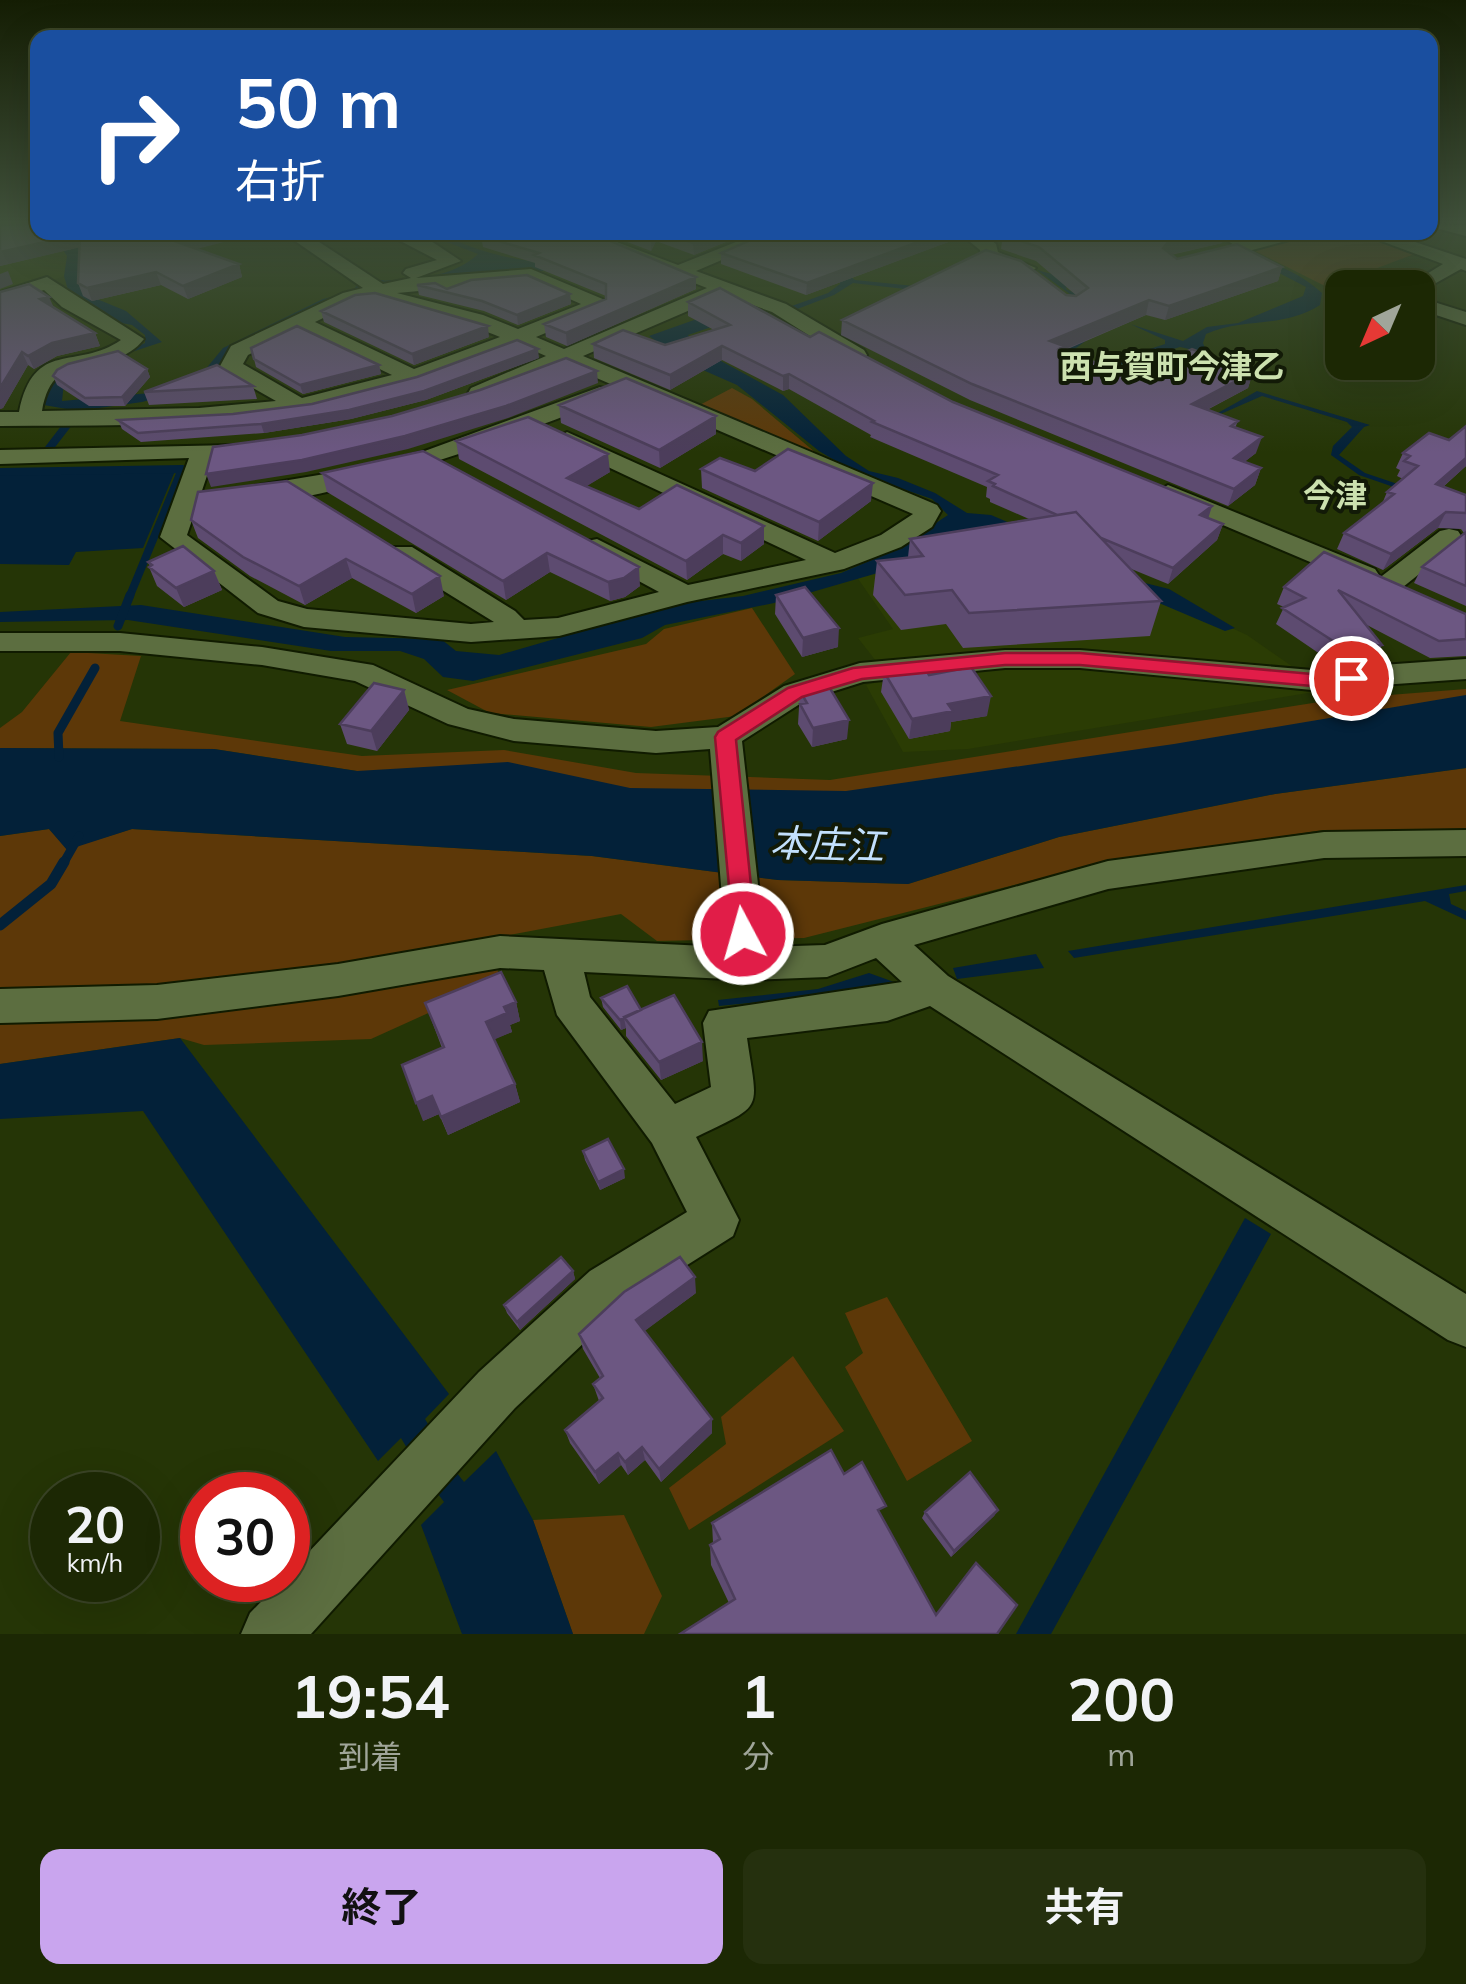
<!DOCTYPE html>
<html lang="ja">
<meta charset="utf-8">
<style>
:root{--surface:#1c2804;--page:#25300e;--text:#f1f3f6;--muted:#a0a69a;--line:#3a4426;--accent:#c9a5ee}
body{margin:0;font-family:Mulish,"Noto Sans JP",sans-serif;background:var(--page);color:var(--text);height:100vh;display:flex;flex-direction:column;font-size:38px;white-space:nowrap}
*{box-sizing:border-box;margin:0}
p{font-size:32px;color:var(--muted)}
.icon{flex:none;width:55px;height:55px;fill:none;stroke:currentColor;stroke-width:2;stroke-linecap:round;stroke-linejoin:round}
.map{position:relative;height:1634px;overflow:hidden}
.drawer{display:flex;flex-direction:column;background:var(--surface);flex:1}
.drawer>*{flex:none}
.guide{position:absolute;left:30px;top:30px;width:1408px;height:210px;border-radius:20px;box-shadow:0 10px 40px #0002,0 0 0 2px var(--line);background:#1a4fa0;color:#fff;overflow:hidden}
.needle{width:65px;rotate:224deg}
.buttons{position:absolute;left:1325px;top:270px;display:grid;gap:20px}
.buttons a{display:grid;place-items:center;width:110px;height:110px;border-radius:20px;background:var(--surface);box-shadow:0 10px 40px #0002,0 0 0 2px var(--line);font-size:50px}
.speed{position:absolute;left:30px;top:1472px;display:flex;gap:20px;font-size:50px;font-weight:700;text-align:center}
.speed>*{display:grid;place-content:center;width:130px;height:130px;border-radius:50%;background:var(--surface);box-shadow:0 10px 40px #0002,0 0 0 2px var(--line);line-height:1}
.speed small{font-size:25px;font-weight:400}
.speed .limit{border:15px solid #d22;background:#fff;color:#111}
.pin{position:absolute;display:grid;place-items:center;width:85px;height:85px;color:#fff;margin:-42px;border:5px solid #fff;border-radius:50%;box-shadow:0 2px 10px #0007}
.me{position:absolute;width:110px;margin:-55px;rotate:354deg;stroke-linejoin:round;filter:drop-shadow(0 0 8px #0008)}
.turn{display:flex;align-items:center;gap:35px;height:210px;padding:0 40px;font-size:45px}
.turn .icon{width:130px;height:130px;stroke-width:2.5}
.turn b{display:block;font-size:70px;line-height:85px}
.eta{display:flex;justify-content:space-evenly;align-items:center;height:170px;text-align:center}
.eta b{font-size:60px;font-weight:700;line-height:70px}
.action{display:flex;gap:20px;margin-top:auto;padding:20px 40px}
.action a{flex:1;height:115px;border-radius:20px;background:var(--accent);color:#111;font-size:40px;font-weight:700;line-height:115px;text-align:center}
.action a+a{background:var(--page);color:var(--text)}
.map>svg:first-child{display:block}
.built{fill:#2b3c04}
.green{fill:#5d3808}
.water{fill:#032139}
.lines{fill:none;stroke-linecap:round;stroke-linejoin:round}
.stream-far3{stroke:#032139;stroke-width:6}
.stream-far2{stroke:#032139;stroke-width:8}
.stream-far1{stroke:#032139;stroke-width:9}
.stream{stroke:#032139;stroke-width:11}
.minor-casing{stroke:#101b00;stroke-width:4}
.minor{fill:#5c6e40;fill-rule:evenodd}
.wall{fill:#5d4b70}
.shaded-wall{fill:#4c3d5b}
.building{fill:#6c5782;stroke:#4c3d5b;stroke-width:2.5}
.route{fill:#e11d48;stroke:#92132f;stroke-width:2.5}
.labels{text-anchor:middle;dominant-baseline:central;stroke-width:8;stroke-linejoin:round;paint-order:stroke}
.far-quarter-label{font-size:32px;font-weight:bold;fill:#cce1af;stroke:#121a07}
.far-neighbourhood-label{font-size:32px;font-weight:bold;fill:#cce1af;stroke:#121a07}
.water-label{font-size:38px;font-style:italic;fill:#c2e0fd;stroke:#121a07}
</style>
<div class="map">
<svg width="1466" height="1634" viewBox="0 0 1466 1634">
<rect width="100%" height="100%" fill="#253506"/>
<path class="built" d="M37,232L167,233L72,274L0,296V236Z
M1007,526L1247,635L1326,690L968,749L903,752L866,685L890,679L858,638L893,629L854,573Z"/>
<path class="green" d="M1357,232L1417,253L1327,287L1251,249L1329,233Z
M732,388L752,399L835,469L694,408Z
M752,608L795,674L736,716L651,727L490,713L447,690L646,644L664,629Z
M71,652L141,656L120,721L362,756L504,750L636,773L830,780L1338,699L1466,689V712L890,810L357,771L214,749L0,748V728L22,712Z
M1466,768V831L1324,830L1097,864L804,938L657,941L621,914L494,938L499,981L371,1039L204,1045L180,1038L0,1064V836L49,829L67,849L132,829L592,856L778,880L908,884L1059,837L1275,794Z
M887,1297L972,1441L907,1481L845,1367L863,1353L845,1313Z
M793,1356L844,1431L689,1530L669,1488L726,1444L721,1417Z
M624,1515L662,1596L644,1634H573L533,1520Z"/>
<path class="water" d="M52,233H73L81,252L79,271L92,284L97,299L126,311L162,342L65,374L62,401L172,391L196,381L223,348L323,299L360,290L232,349L210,380L198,387L142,402L78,411L44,405C45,398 45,387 48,381C58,362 122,355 145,343V335L132,325L111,321L70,297L64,276L67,256Z
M423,233C444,233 463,245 484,251C510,259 537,263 563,264L542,271L465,274L383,284L380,281C416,278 451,279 478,254Z
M1241,253C1271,261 1299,272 1322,293L1320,305C1282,329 1244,317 1206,334L1203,343L1207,353L1180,347L1097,372L922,291L853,283L834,295L792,311L789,307L828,293L840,284L837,267L855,280L914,286L1065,331L1087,340L1072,351V357L1092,368L1165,344V340L1078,300L1037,270L1070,279L1066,289L1113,310L1130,324L1183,341L1207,327L1238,323L1303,296L1306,287Z
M763,306L774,312L741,317L688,335L699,349L783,395L846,456L869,471L898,478L935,493L967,513L991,515L1102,562L1133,580L1169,589L1235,628L1225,631L1126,589L933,557L774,603L665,625L642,638L473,681L443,677L424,659L400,651H331L128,620L0,622V612L141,605L345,637L441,639L456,651L499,655L675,604L743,596L841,573L895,550L948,515L932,499L856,473L819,451L737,385L687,363L649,336L725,309Z
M1257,391L1370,425L1364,427L1339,455L1365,473L1466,507V512L1359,475L1331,455L1333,446L1352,427L1347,422L1262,396L1200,423Z
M175,471L143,548L76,552L69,565L0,564V475Z
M1466,695V768L1275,794L1059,837L908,884L778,880L592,856L132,829L67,850L49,829L0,836V748L214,749L357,771L508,762L630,788L846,791L1174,744Z
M1466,885V891L1449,894L1451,904L1466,911V920L1425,901L1074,958L1068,951Z
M1036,954L1044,968L957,979L953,968Z
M869,973L894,982L893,989L719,1006L718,1000L818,989Z
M180,1038L449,1394L425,1419L435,1436L411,1455L401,1438L378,1461L143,1111L0,1119V1064Z
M1245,1218L1271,1234L1051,1634H1016Z
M496,1451L533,1520L573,1634H462L421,1525L444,1502L433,1487L453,1468L464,1482Z"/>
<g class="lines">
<path class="stream-far3" d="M358,289L382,283"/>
<path class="stream-far2" d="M47,451L67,425
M0,472L182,469L129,598"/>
<path class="stream-far1" d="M118,626L130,595
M59,757L58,733L95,668
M63,864L79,836"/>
<path class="stream" d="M0,925L51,884L64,862"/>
<defs>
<path id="minor" d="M1433,224L1466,225V236L1436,228Z
M282,232H304L383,284L411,278L403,273L406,269L437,260L383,232L422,235L461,261L416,278L531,269L605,300V308L536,337L564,349L707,288L563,232H590L678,265L761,232H787L696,271L786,304L864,350L867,355L864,360H848L772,312L725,295L583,356L937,505L941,511L932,527L901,547L844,569L687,602L559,636L471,642L304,627L258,613L160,537L189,458L0,464V450L233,445L236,450L233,455L213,458L187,535L278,601L307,609L471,624L494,622L392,559L388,553L392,547H412L515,611L524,620L558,618L659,592L587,553L583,547L587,541L597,539L688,585L806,560L559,444L555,439L567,432L835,553L881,535L913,514L564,364L487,398H471L468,393L471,388L546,356L518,344C452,372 384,396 314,409C211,428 104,425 0,426V412H19C34,338 76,371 121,340L62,307L44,290L0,304V292L47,277L144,339C110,382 54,341 42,411L199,408L276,401L223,371L220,366L231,346L343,293L363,288ZM529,281L581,304L518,329L483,315L397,293ZM377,297C409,319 462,320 500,337L414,369L315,322L356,302ZM299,330L392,375L302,398L243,364L248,355Z
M958,232H980L996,244L998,252L1036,268L1027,274L981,259L980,250Z
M1214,232H1236L1248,241L1284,232H1319L1245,252Z
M1357,232H1385L1466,259V271L1461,269L1418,293V288H1404L1443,264Z
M1418,297L1466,312V325L1418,309Z
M600,387L608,389L611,394L608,399C561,419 270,529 240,494L253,486L343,471L422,452Z
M1168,485L1375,569L1379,575L1375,581H1355L1159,498L1155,493Z
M1449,529L1458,531L1462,537L1458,543L1398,591H1378L1374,585L1378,579L1440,531Z
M0,633H120L262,647L373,665L468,709L514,719L656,731L718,727L784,686L860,663L1005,650H1080L1312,670L1466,659V679L1312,690L1080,668H1005L863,682L806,700L742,741L765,947L825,945L882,924L1108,861L1324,832L1466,830V856L1324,858L1108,889L914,945L948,976L1466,1294V1347L1448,1340L930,1006L887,1021L747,1038C758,1114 765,1103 696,1137L739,1220L733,1236L624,1305L515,1408L311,1634H241L250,1613L282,1580H288V1574L479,1372L590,1271L687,1212L652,1143L557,1015L544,970L500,968L338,996L157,1019L0,1023V989L157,985L338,964L500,936L726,947L710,749L656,753L514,741L448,724L355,681L262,665L120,651H0ZM876,958L902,982L709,1011L703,1023L711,1087L675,1104L590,997L584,972L747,980L827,977Z"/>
</defs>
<use href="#minor" class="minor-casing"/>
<use href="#minor" class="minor"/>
</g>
<path class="wall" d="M0,225L196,249L239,264L242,277L188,299L161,285L92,301L83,296L78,283L80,247L0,266Z
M601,232H750L694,255L656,241L651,251Z
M1022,232H1225L1222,243L1171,255L1177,259L1282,267L1278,281L1165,320L1146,315L1063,351L1134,377L1253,372L1248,388L1207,410L1238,421L1235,428L1256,453L1244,462L1261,468L1255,485L1228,506L970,400L841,335L842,320L1066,295L1077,296L1036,261L1001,249L1003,235L1028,242L1030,237Z
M481,236L696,289L567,346L546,337L544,324L606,299V296L535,267V263L483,247Z
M959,238L806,295L721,264V253Z
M417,285L447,289L570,294L571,304L518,325L484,311L419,295Z
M0,292L54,308L95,333L100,346L57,356L34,369L28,365L3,408L0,409Z
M688,302L810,337L953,402L1212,506L1208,518L1223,524L1217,540L1168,584L1129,568L1161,601L1150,636L963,648L946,624L901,630L873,595L877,561L908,557L910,539L1029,519L990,502V499L986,497L987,487L870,437L871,435L789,389L783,391L722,360L670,390L594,358L593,344L665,345L714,330L688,316Z
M321,311L489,337L414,365L324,322Z
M539,358L426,400L351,419L264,433L141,442L122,429L118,420L233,414L312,404Z
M254,359L379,365L381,374L303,394L256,367Z
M147,369L150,377L125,406H89L57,385L53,376Z
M253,386L257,399L149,405L144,392Z
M559,405L716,434L660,468L561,423Z
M1466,426V466L1443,487L1466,495V606L1414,583L1422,567L1464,533L1461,529L1438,528L1383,570L1337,549L1344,533L1382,504L1387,492L1403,479L1397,476L1400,470L1396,468L1403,453L1449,440Z
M456,441L610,472L586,486L639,509L764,544L741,561L723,554L687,580L459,459Z
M701,469L755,471L871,501L818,541L702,488Z
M322,473L640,586L625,597L610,601L550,572L506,600L327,492Z
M198,492L444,596L416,613L352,578L305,605L250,576L198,538L191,520Z
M1324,552L1466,614V656L1430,658L1365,624L1382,645L1374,662L1336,665L1276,624L1284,607L1277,604L1284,587Z
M148,562L214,571L222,590L184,607L157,586L149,567L150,566Z
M776,595L838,647L802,657L775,614Z
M884,672L929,675L987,716L951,722L950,731L909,739L881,692Z
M404,690L409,710L377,751L347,744L340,724Z
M800,691L847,739L812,747L798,724Z
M601,998L641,1010L703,1061L661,1080L626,1036V1028L621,1030L603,1007Z
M516,1002L520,1021L510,1025L512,1032L494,1039L515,1084L520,1102L448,1135L439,1114L423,1121L442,1048L425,1003Z
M583,1151L625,1178L600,1190L585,1160Z
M573,1271L575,1279L520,1330L507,1313L504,1305Z
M696,1293L644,1331L712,1419V1433L661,1482L645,1460L628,1475L621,1465L599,1484L570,1443L565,1430L599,1401L593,1384L600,1378L583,1349L579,1334Z
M844,1474L882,1517L936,1615L997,1634L729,1603L711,1565L710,1545L713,1543L712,1523Z
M998,1510L994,1516L951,1557L922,1518L925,1512Z"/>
<path class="shaded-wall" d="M209,232H262L178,254L174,241Z
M654,232H655L656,241L651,251V239Z
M721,232H750L694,255L693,243Z
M945,232H960L959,238L806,295L807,283Z
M1211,232H1225L1222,243L1164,256L1163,248L1168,242Z
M1250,232H1268L1249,237Z
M80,234L85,246L0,266V252Z
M239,264L242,277L188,299L183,286Z
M1282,267L1278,281L1165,320L1169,306Z
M8,271L13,284L0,289V274Z
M156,272L161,285L92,301L87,288Z
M696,277V289L567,346L566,333Z
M570,294L571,304L518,325L517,315Z
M49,297L55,310L40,299Z
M1149,300L1146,315L1063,350L1061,362L1050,341Z
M488,326L489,337L414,365L412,354Z
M95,333L100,346L57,356L34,369L28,356L52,343Z
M722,346V360L670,390V375Z
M538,349L539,358L426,400L351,419L264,433L261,424Z
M22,352L28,365L3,408L0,409V388Z
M379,365L381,374L303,394L300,385Z
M147,369L150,377L125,406L122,397Z
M597,371L598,383L508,418L408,449L306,472L211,487L206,474Z
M1253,372L1248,388L1187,420L1192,404Z
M789,374V389L783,391V376Z
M716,416V434L660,468L659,450Z
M1262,437L1256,453L1228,475L1234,458Z
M608,454L610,472L569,497L567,478Z
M1466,458V466L1428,500L1436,484Z
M1261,468L1255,485L1228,506L1234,489Z
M873,483L871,501L818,541L819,522Z
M1212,506L1207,522L1200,515Z
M1446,512L1438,528L1383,570L1391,554Z
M1223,524L1217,540L1168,584L1173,568Z
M764,526V544L741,561V543Z
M723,535V554L687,580L686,561Z
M547,553L550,572L506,600L503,581Z
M346,559L352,578L305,605L299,586Z
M639,567L640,586L625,597L610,601L608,582Z
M214,571L222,590L184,607L176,588Z
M440,576L444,596L416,613L412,594Z
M839,628L838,647L802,657L803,638Z
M404,690L409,710L377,751L371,731Z
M991,696L987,716L951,722L950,731L909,739L912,719L948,704Z
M849,720L847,739L812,747L813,728Z
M516,1002L520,1021L510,1025L512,1032L491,1041L486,1022L504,1007Z
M624,1018L626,1028L621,1030L620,1020Z
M702,1042L703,1061L661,1080L659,1062Z
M515,1084L520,1102L448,1135L441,1117Z
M432,1096L439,1114L423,1121L416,1103Z
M624,1169L625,1178L600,1190L598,1182Z
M573,1271L575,1279L520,1330L517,1322Z
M695,1277L696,1293L638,1336L636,1320Z
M712,1419V1433L661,1482L659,1469Z
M642,1447L645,1460L628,1475L625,1462Z
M618,1453L621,1465L599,1484L595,1472Z
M998,1510L994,1516L951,1557L954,1551Z"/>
<path class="building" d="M38,224V232H209L174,241L239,264L183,286L156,272L87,288L78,283L80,234L0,252V225Z
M490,232H589L696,277L566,333L544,324L606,299V284L534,255L539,253L481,236Z
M632,232H654L651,239Z
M663,232H721L693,243Z
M769,232H945L807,283L721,253Z
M1032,232H1211L1168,242L1163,248L1177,259L1237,244L1282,267L1169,306L1149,300L1050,341L1064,346L1059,349L1134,377L1192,349L1253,372L1192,404L1238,421L1231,426L1262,437L1234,458L1261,468L1234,489L972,384L842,320L986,250L1021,261L1066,295L1076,296L1088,288L1039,247L1003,235L1028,242Z
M527,275L570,294L517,315L482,301L417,285L435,283L447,289L471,280Z
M29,284L49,297L40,299L95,333L52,343L28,356L22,352L0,388V292Z
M720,288L810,337L819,332L953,402L1212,506L1200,515L1223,524L1173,568L1101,538L1076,512L1057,515L993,486L995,484L988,481L998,475L872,422L874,421L789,374L783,376L722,346L670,375L593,344L623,330L665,345L730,325L688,302Z
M375,293L488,326L412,354L321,311L355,295Z
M297,326L379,365L300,385L254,359L251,348Z
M517,340L538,349L424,391L349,410L261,424L138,433L118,420L233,414L312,404L417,377Z
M118,351L147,369L122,397L85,398L53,376L57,370L68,364Z
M566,358L597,371L506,406L405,436L302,460L206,474L213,447L302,435L392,416L480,390Z
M217,365L253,386L144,392Z
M626,378L716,416L659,450L559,405Z
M528,417L608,454L567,478L639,509L677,485L764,526L741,543L723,535L686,561L456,441Z
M1466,426V458L1436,484L1466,495V513L1446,512L1391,554L1344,533L1394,494L1387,492L1418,466L1404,461L1410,456L1403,453L1429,433L1449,440Z
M788,449L873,483L819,522L701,469L720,458L755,471Z
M423,451L639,567L624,578L608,582L547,553L503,581L322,473Z
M287,481L440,576L412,594L346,559L299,586L243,557L191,520L198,492Z
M1076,512L1161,601L969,613L952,590L905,595L877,561L923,556L910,539Z
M1466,532V586L1422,567Z
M183,546L214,571L176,588L149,567L152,565L148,562Z
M1324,552L1466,614V639L1439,641L1338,590L1382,645L1344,648L1282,608L1305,598L1284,587Z
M805,587L839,628L803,638L776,595Z
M923,665L929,675L971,667L991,696L948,704L953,711L912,719L884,672Z
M374,683L404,690L371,731L340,724Z
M828,685L849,720L813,728L800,704L807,703L800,691Z
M501,972L516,1002L504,1007L507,1013L486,1022L515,1084L441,1117L432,1096L416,1103L402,1065L444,1047L425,1003Z
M627,986L641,1010L620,1020L601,998Z
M674,995L702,1042L659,1062L624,1017Z
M608,1139L624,1169L598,1182L583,1151Z
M561,1257L573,1271L517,1322L504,1305Z
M680,1257L695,1277L636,1320L712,1419L659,1469L642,1447L625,1462L618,1453L595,1472L565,1430L603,1398L593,1384L603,1376L579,1334L624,1292Z
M831,1450L844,1474L862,1462L886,1506L878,1510L936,1615L976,1563L1017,1605L997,1634H680L735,1599L710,1545L720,1539L712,1523Z
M970,1472L998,1510L954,1551L925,1512Z"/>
<linearGradient id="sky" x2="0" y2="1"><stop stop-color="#141d03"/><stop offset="0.49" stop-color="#40513b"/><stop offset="1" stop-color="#40513b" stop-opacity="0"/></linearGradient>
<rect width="1466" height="453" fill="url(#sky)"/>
<path class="route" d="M1005,653H1080L1312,674L1351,671L1361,678L1351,684L1312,686L1080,665H1005L862,679L802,697L736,740L756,934L752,940H734L715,737L718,732L788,688L853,668Z"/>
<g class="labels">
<g class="far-quarter-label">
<text x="1172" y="366">西与賀町今津乙</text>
</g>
<g class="far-neighbourhood-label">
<text x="1335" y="495">今津</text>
</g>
<g class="water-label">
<text transform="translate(827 844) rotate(2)">本庄江</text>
</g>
</g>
</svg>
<div class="buttons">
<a><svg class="needle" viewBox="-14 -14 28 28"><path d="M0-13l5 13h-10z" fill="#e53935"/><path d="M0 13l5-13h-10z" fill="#a0a69a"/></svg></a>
</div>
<div class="speed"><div>20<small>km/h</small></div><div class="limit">30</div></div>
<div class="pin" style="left:1351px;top:678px;background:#d93025"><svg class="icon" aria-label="arrive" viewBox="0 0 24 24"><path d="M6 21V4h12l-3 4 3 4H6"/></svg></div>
<svg class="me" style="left:743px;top:934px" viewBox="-20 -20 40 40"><circle r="17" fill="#e11d48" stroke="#fff" stroke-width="3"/><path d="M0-11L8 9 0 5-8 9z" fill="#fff"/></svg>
<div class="guide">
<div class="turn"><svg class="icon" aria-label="right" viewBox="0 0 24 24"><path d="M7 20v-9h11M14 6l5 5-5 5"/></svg><div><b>50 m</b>右折</div></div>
</div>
</div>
<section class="drawer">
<div class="eta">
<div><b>19:54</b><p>到着</p></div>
<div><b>1</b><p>分</p></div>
<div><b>200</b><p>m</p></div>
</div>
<div class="action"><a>終了</a><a>共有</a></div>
</section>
